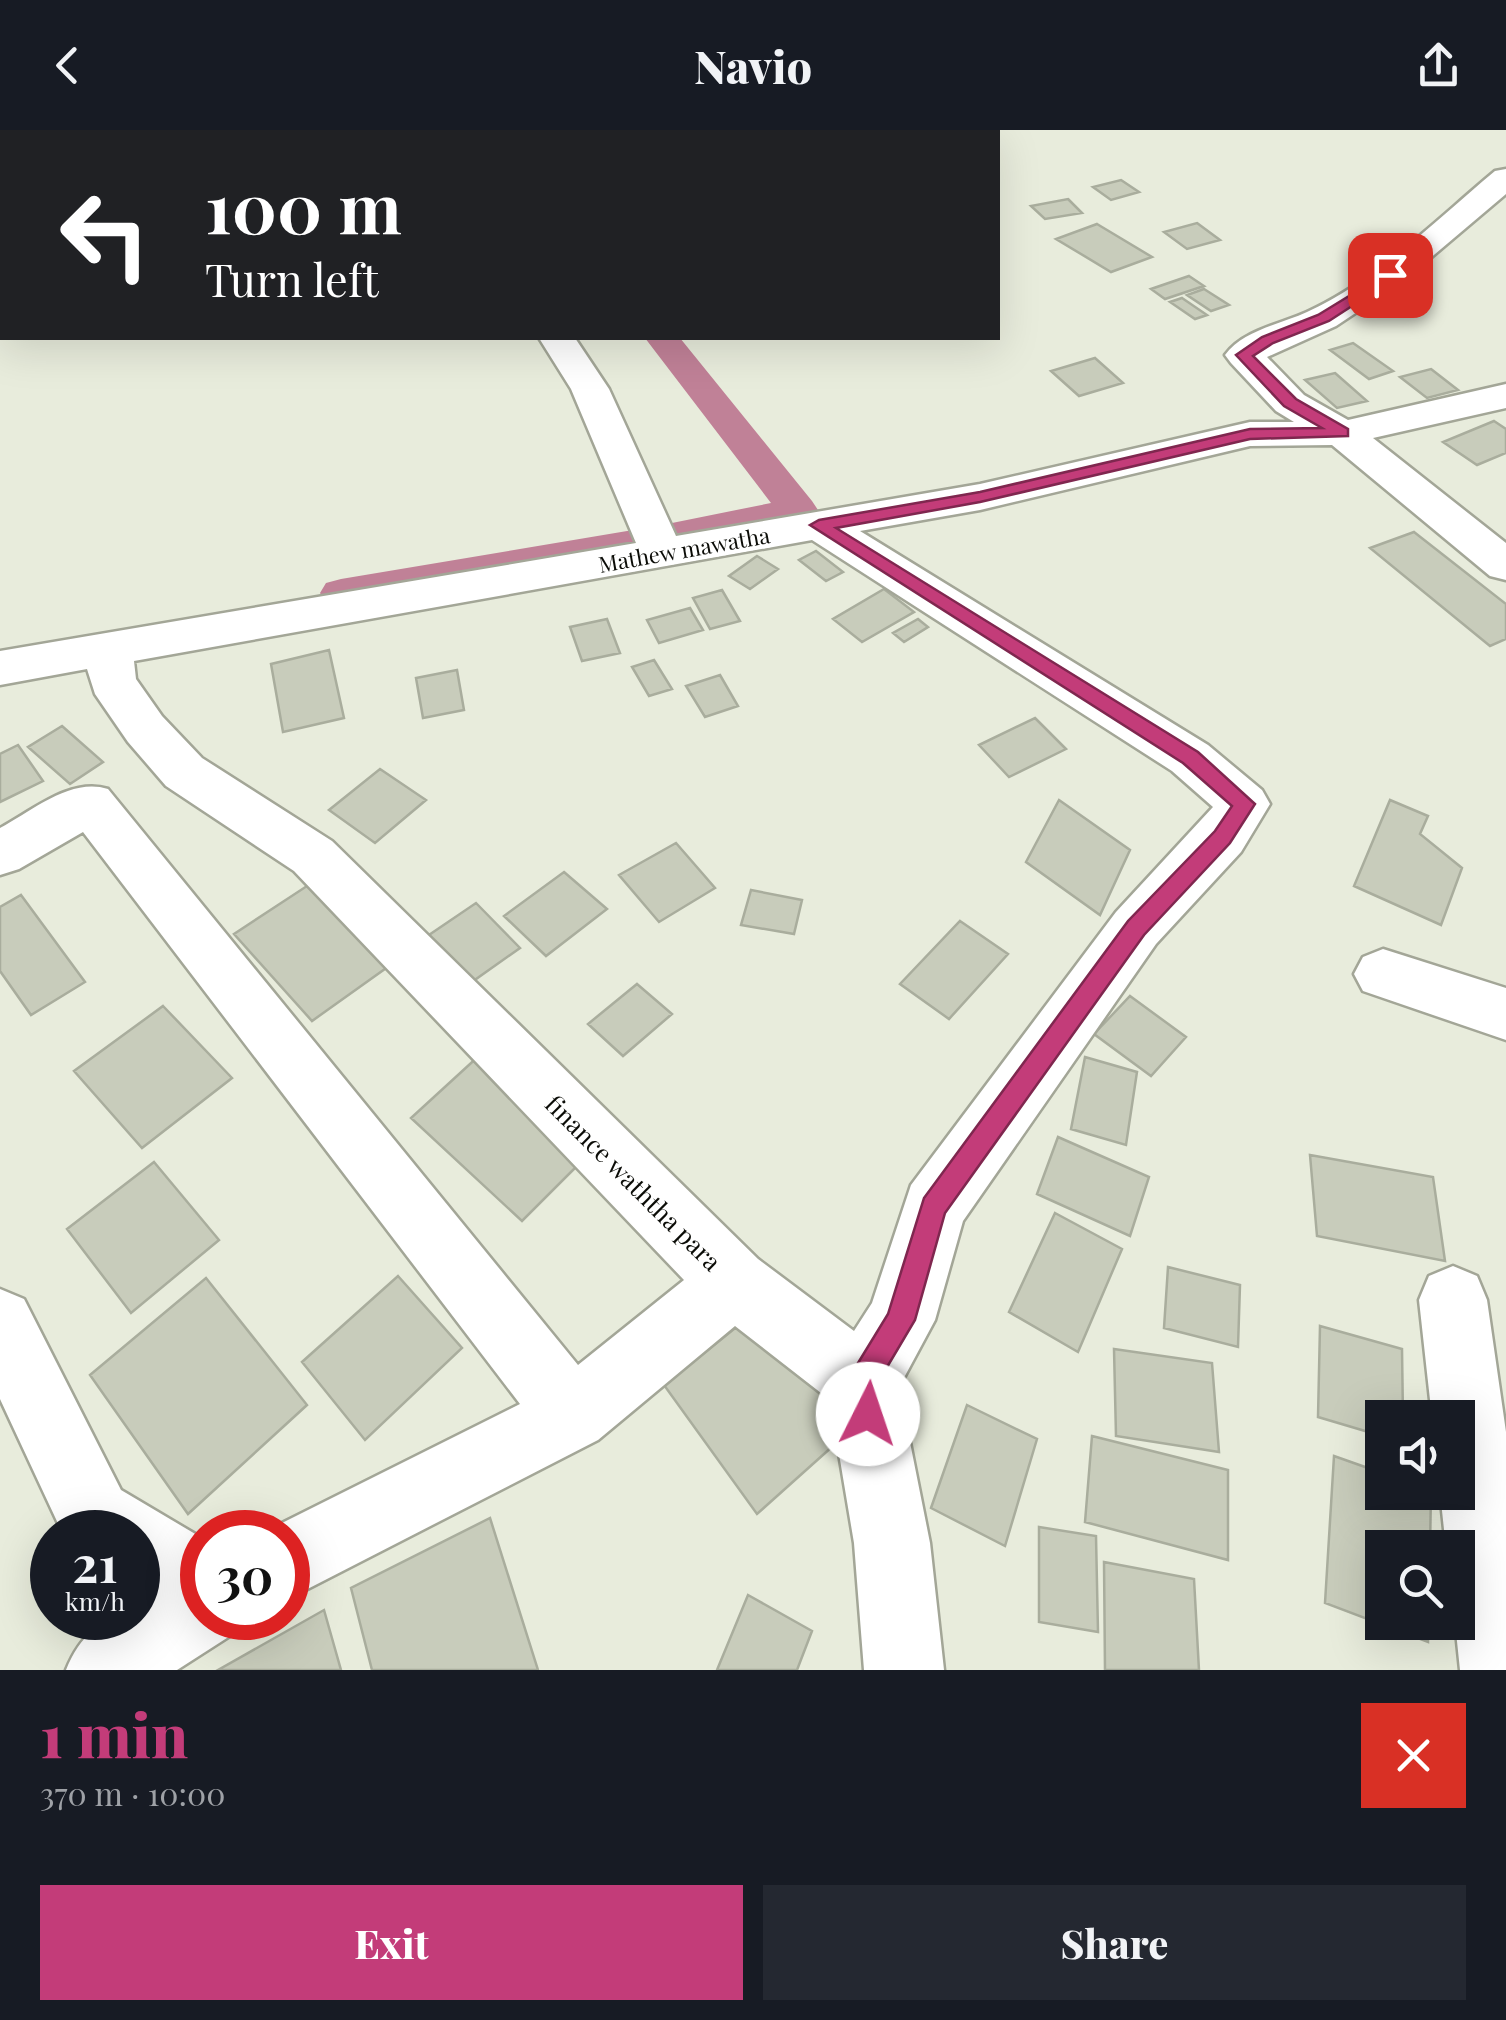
<!DOCTYPE html>
<meta charset="utf-8">
<style>
:root{--surface:#171b24;--page:#242831;--text:#f1f3f6;--muted:#9ea1a6;--accent:#c33c79}
body{margin:0;font-family:"Playfair Display",serif;background:var(--page);color:var(--text);height:100vh;display:flex;flex-direction:column;font-size:38px;white-space:nowrap}
*{box-sizing:border-box;margin:0}
p{font-size:32px;color:var(--muted)}
.icon{flex:none;width:55px;height:55px;fill:none;stroke:currentColor;stroke-width:2;stroke-linecap:round;stroke-linejoin:round}
.map{position:relative;height:1540px;overflow:hidden}
.sheet{display:flex;flex-direction:column;background:var(--surface);flex:1}
.sheet>*{flex:none}
.top-card{position:absolute;left:0px;top:0px;width:1000px;height:210px;box-shadow:0 10px 40px #0002;background:#202124;color:#fff;overflow:hidden}
.tools{position:absolute;left:1365px;top:1270px;display:grid;gap:20px}
.tools a{display:grid;place-items:center;width:110px;height:110px;border-radius:0px;background:var(--surface);box-shadow:0 10px 40px #0002;font-size:50px}
.speed{position:absolute;left:30px;top:1380px;display:flex;gap:20px;font-size:50px;font-weight:700;text-align:center}
.speed>*{display:grid;place-content:center;width:130px;height:130px;border-radius:50%;background:var(--surface);box-shadow:0 10px 40px #0002;line-height:1}
.speed small{font-size:25px;font-weight:400}
.speed .limit{border:15px solid #d22;background:#fff;color:#111}
.pin{position:absolute;display:grid;place-items:center;width:85px;height:85px;color:#fff;margin:-42px;border-radius:20px;box-shadow:0 5px 15px #0006}
.me{position:absolute;width:110px;margin:-55px;rotate:4deg;stroke-linejoin:round;filter:drop-shadow(0 0 8px #0008)}
.turn{display:flex;align-items:center;gap:35px;height:210px;padding:0 40px;font-size:45px}
.turn .icon{width:130px;height:130px;stroke-width:2.5}
.turn b{display:block;font-size:70px;line-height:85px}
.round{display:grid;place-items:center;flex:none;width:105px;height:105px;border-radius:0px;background:var(--page)}
.headline{display:flex;align-items:center;justify-content:space-between;height:170px;padding:0 40px}
h1{font-size:60px;font-weight:800;line-height:75px;color:var(--accent)}
.primary-button{display:flex;gap:20px;margin-top:auto;padding:20px 40px}
.primary-button a{flex:1;height:115px;border-radius:0px;background:var(--accent);color:#fff;font-size:40px;font-weight:800;line-height:115px;text-align:center}
.primary-button a+a{background:var(--page);color:var(--text)}
header{display:flex;justify-content:space-between;align-items:center;height:130px;padding:0 40px;background:var(--surface);font-size:45px;font-weight:800}
.map>svg:first-child{display:block}
.built{fill:#e0e5cd}
.lines{fill:none;stroke-linecap:round;stroke-linejoin:round}
.canal{fill:#c08197;fill-rule:evenodd}
.river{fill:#c08197;fill-rule:evenodd}
.building{fill:#c8ccbb;stroke:#a9ad9d;stroke-width:2.5}
.minor-casing{stroke:#a3a697;stroke-width:5}
.minor{fill:#fff;fill-rule:evenodd}
.route{fill:#c33c79;stroke:#7f274f;stroke-width:2.5}
.labels{text-anchor:middle;dominant-baseline:central;stroke-width:8;stroke-linejoin:round;paint-order:stroke}
.far-street-label{font-size:22px;fill:#0b0c07;stroke:#fff}
.street-label{font-size:25px;fill:#0b0c07;stroke:#fff}
</style>
<header><svg class="icon" aria-label="back" viewBox="0 0 24 24"><path d="M15 5l-7 7 7 7"/></svg>Navio<svg class="icon" aria-label="share" viewBox="0 0 24 24"><path d="M12 15V3M7 8l5-5 5 5M5 13v7h14v-7"/></svg></header>
<div class="map">
<svg width="1506" height="1540" viewBox="0 0 1506 1540">
<rect width="100%" height="100%" fill="#e8ecdc"/>
<path class="built" d="M0,0H247L249,2H2L0,194Z"/>
<g class="lines">
<path class="canal" d="M645,208H680L812,371L818,380L812,389L686,415L672,411L665,402L672,393L771,373Z
M639,399L654,403L660,412L654,421L341,477L326,473L320,463L326,453L341,449Z"/>
<path class="river" d="M240,0H291L292,2H241Z"/>
</g>
<path class="building" d="M73,0H179L65,2Z
M1121,50L1139,62L1111,70L1093,57Z
M1068,69L1082,83L1045,89L1031,76Z
M1197,93L1220,110L1187,119L1164,102Z
M1097,94L1152,127L1111,142L1056,109Z
M1189,146L1204,156L1165,169L1151,159Z
M1204,159L1229,175L1211,181L1187,165Z
M1182,168L1207,185L1195,189L1170,172Z
M1353,213L1393,241L1369,249L1330,220Z
M1095,228L1123,253L1079,266L1051,241Z
M1431,239L1458,260L1427,268L1400,247Z
M1335,243L1367,271L1337,278L1305,250Z
M1494,291L1506,299V323L1477,335L1443,312Z
M1414,402L1506,474V509L1490,516L1370,418Z
M816,421L843,442L826,451L799,430Z
M757,426L778,439L750,459L729,446Z
M884,459L914,482L862,512L833,489Z
M722,460L740,491L710,499L693,468Z
M690,478L703,500L659,513L647,490Z
M607,489L620,523L582,531L570,497Z
M918,489L928,497L904,512L893,503Z
M329,520L344,588L283,602L271,534Z
M654,530L672,559L649,566L632,537Z
M457,540L464,580L423,588L416,548Z
M720,545L738,576L705,587L686,556Z
M1035,588L1066,619L1009,647L979,615Z
M62,596L103,632L70,654L28,617Z
M18,615L43,651L0,672V624Z
M380,639L426,670L375,713L329,680Z
M1059,670L1130,720L1100,785L1026,732Z
M1390,670L1428,686L1420,704L1462,738L1441,795L1354,756Z
M676,713L715,758L659,792L619,745Z
M564,742L607,779L546,826L504,786Z
M310,754L389,836L312,891L234,804Z
M751,760L802,770L794,804L741,795Z
M21,765L85,852L31,885L0,841V777Z
M476,773L520,818L469,854L426,807Z
M960,791L1008,824L949,889L900,854Z
M637,854L672,884L623,926L588,894Z
M1130,866L1186,907L1151,946L1094,904Z
M163,876L232,948L142,1018L74,941Z
M482,923L593,1020L522,1091L411,988Z
M1085,927L1137,942L1126,1015L1071,999Z
M1058,1007L1149,1047L1130,1106L1037,1064Z
M1310,1025L1433,1047L1445,1131L1317,1106Z
M154,1032L219,1110L131,1183L67,1099Z
M1055,1083L1122,1119L1078,1222L1009,1182Z
M1168,1137L1240,1155L1238,1217L1164,1198Z
M398,1146L462,1218L365,1310L302,1232Z
M206,1148L307,1275L188,1384L90,1245Z
M759,1179L853,1298L757,1384L664,1255Z
M1320,1196L1402,1219L1403,1288H1382V1306L1318,1287Z
M1114,1219L1212,1233L1219,1322L1116,1306Z
M967,1275L1037,1309L1005,1416L931,1378Z
M1092,1306L1228,1340V1430L1085,1392Z
M1334,1326L1382,1343V1362H1431L1430,1418H1382V1492H1428V1512L1325,1473Z
M490,1388L538,1540H372L351,1458Z
M1039,1397L1096,1406L1098,1502L1039,1492Z
M1104,1432L1194,1449L1199,1540H1105Z
M748,1465L812,1501L797,1540H717Z
M324,1480L341,1540H218Z"/>
<g class="lines">
<defs>
<path id="minor" d="M195,0H225L226,2H196Z
M1506,39V64L1402,152L1336,196L1267,227L1304,265L1348,290L1506,254V278L1373,308L1506,413V450L1490,446L1332,315L1250,316L980,380L860,401L1208,615L1262,660L1270,674L1241,722L1156,814L963,1091L935,1190L899,1257L930,1413L944,1540H864L854,1413L830,1270L735,1196L598,1310L288,1469V1402H264L520,1274L83,702L19,739L0,745V698C32,681 71,647 108,659L578,1235L684,1150L294,741L166,656L128,612L95,564L87,539L0,555V521L636,413L571,259L539,208H575L609,259L676,406L980,354L1250,292H1294L1276,281L1231,233L1225,225C1243,200 1281,194 1307,182C1377,150 1436,90 1495,41ZM812,410L1172,641L1213,677L1116,782L911,1055L872,1173L854,1201L758,1129L332,711L202,628L162,586L136,549L134,531Z
M1383,819L1506,858V910L1363,861L1354,844L1363,827Z
M1453,1136L1477,1146L1487,1170L1506,1302V1540H1460L1455,1492L1458,1418H1446L1440,1362H1458V1288H1432L1419,1170L1429,1146Z
M0,1159L24,1169L121,1360L202,1408V1488H237L230,1506L177,1540H66C80,1506 99,1488 138,1488V1474L152,1464L138,1455V1402H62L0,1269Z"/>
</defs>
<use href="#minor" class="minor-casing"/>
<use href="#minor" class="minor"/>
</g>
<path class="route" d="M1390,141L1397,145L1395,148L1329,191L1273,213L1253,226L1296,269L1348,299V306L1250,309L980,372L836,398L1198,622L1255,674L1230,713L1144,805L945,1083L915,1190L877,1254L883,1284L878,1294L868,1299L857,1294L847,1251L888,1184L924,1068L1128,791L1215,701L1232,676L1183,633L810,395L819,390L980,362L1250,299L1322,298L1284,276L1236,225L1262,207L1318,185Z"/>
<g class="labels">
<g class="far-street-label">
<text transform="translate(684 419) rotate(-10)">Mathew mawatha</text>
</g>
<g class="street-label">
<text transform="translate(634 1052) rotate(45)">finance waththa para</text>
</g>
</g>
</svg>
<div class="tools">
<a><svg class="icon" aria-label="sound" viewBox="0 0 24 24"><path d="M4 9h4l5-4v14l-5-4H4zM17 9q2 3 0 6"/></svg></a>
<a><svg class="icon" aria-label="search" viewBox="0 0 24 24"><circle cx="10" cy="10" r="6"/><path d="M15 15l6 6"/></svg></a>
</div>
<div class="speed"><div>21<small>km/h</small></div><div class="limit">30</div></div>
<div class="pin" style="left:1390px;top:145px;background:#d93025"><svg class="icon" aria-label="arrive" viewBox="0 0 24 24"><path d="M6 21V4h12l-3 4 3 4H6"/></svg></div>
<svg class="me" style="left:868px;top:1284px" viewBox="-20 -20 40 40"><circle r="19" fill="#fff"/><path d="M0-13L10 11 0 6-10 11z" fill="#c33c79"/></svg>
<div class="top-card">
<div class="turn"><svg class="icon" aria-label="left" viewBox="0 0 24 24"><path d="M17 20v-9H6M10 6l-5 5 5 5"/></svg><div><b>100 m</b>Turn left</div></div>
</div>
</div>
<section class="sheet">
<div class="headline"><div><h1>1 min</h1><p>370 m · 10:00</p></div><a class="round" style="background:#d93025;color:#fff"><svg class="icon" aria-label="close" viewBox="0 0 24 24"><path d="M6 6l12 12M18 6L6 18"/></svg></a></div>
<div class="primary-button"><a>Exit</a><a>Share</a></div>
</section>
